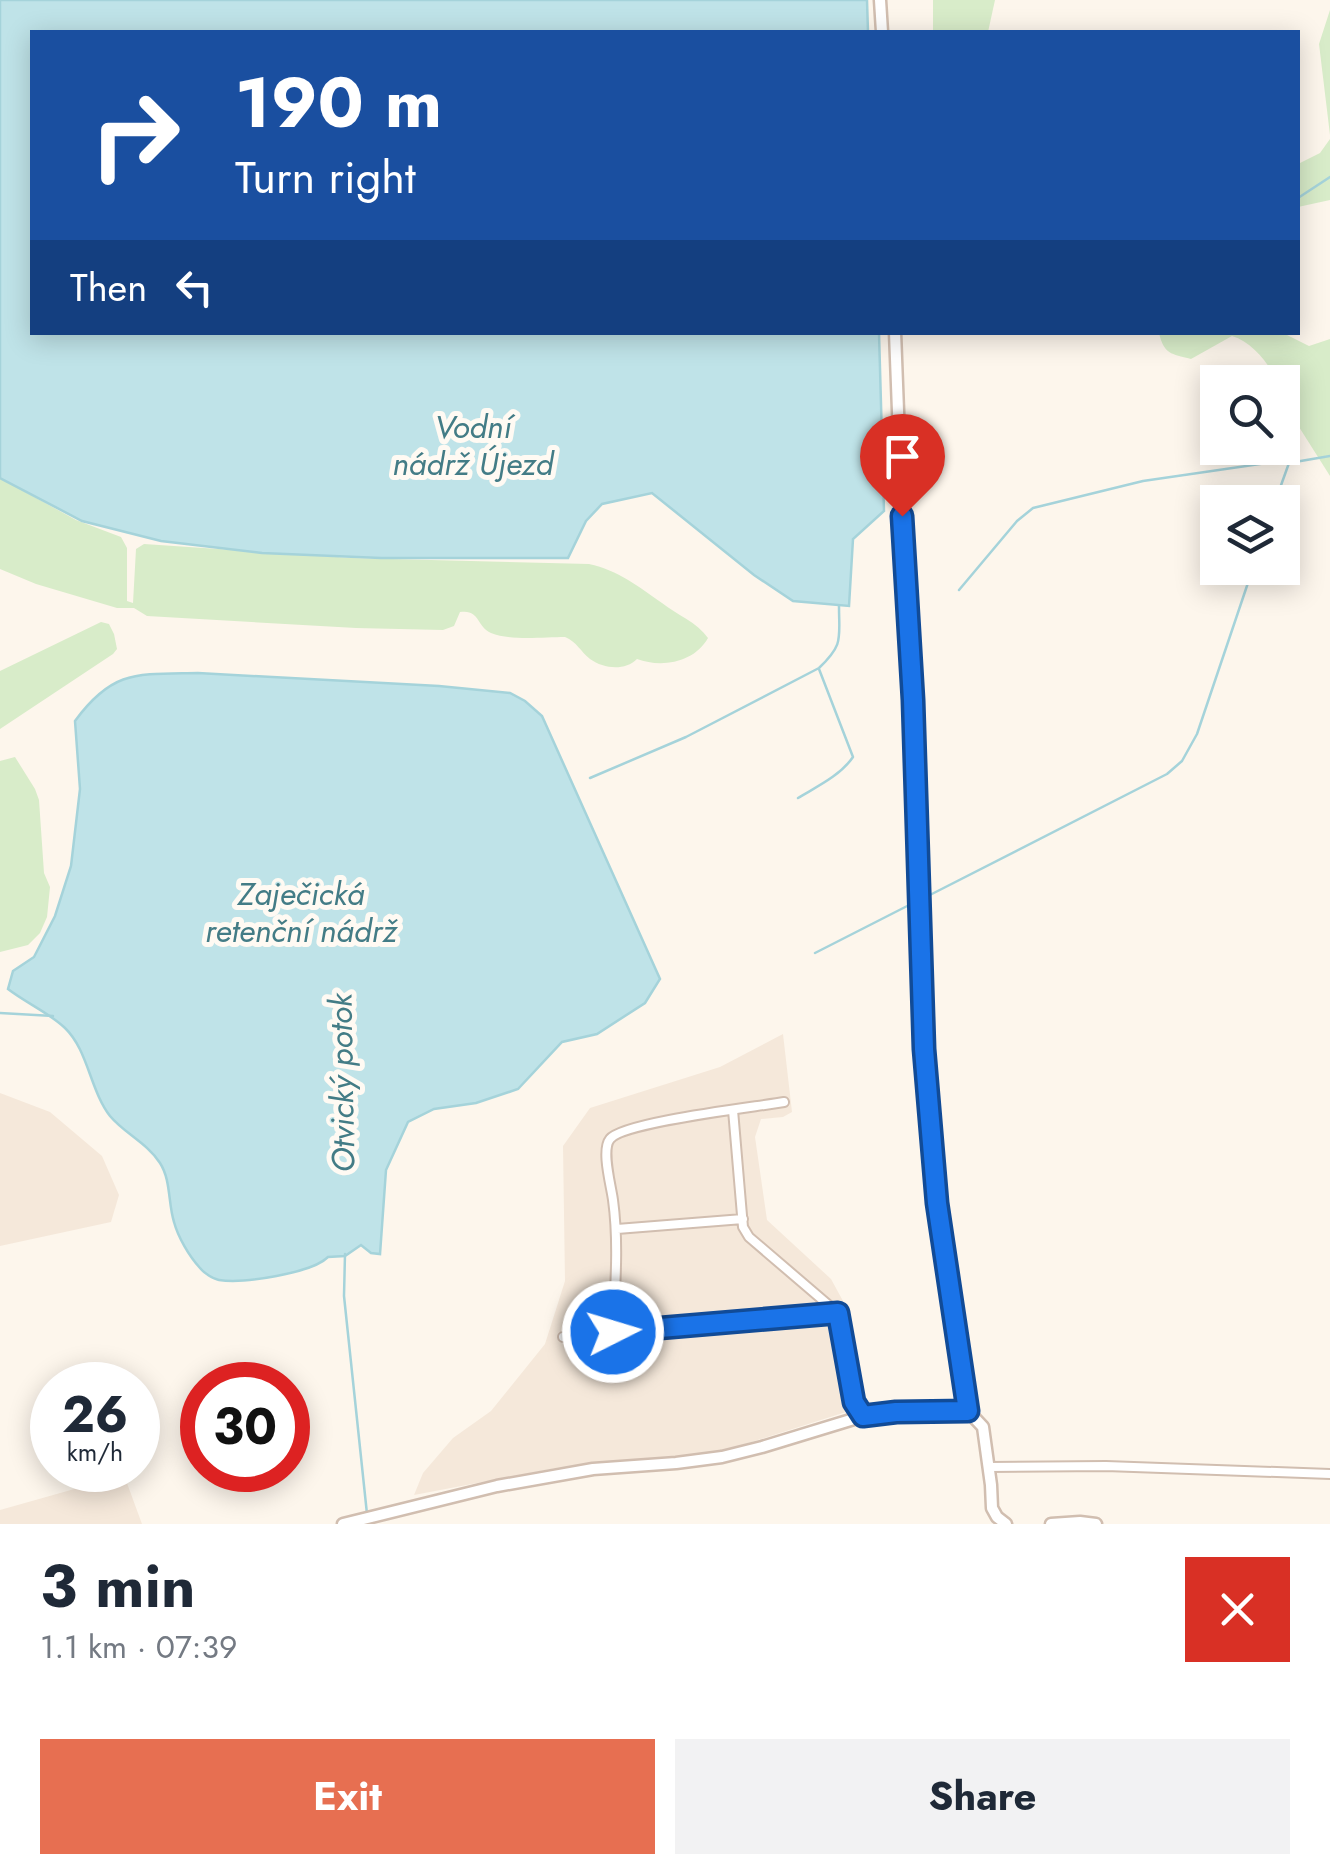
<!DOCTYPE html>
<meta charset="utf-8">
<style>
:root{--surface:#fff;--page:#f2f2f3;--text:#1f2937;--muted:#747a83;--accent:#e76f51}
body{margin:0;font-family:Jost,sans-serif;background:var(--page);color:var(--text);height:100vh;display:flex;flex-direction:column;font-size:38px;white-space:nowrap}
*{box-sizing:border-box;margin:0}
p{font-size:32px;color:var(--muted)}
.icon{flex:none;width:55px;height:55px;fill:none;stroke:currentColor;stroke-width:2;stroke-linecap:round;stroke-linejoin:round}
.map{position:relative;height:1524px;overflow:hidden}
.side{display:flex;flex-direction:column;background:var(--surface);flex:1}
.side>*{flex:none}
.top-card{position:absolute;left:30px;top:30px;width:1270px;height:305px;border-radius:0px;box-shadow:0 5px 25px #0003;background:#1a4fa0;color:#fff;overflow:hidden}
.fabs{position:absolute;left:1200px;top:365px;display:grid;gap:20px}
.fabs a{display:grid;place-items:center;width:100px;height:100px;border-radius:0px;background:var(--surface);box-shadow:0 5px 25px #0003;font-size:50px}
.speed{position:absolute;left:30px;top:1362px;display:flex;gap:20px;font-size:50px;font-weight:700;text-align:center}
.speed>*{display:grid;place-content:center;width:130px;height:130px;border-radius:50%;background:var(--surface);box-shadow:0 5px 25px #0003;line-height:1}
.speed small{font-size:25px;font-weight:400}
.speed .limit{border:15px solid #d22;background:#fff;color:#111}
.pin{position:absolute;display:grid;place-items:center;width:85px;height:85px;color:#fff;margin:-102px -42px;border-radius:50% 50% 50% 0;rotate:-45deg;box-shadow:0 0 10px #0007}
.pin .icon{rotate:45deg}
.me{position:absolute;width:110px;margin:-55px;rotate:85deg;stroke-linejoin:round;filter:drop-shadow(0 0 8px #0008)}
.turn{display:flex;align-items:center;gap:35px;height:210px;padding:0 40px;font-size:45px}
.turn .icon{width:130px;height:130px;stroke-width:2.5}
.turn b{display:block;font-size:70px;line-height:85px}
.then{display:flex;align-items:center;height:95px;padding:0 40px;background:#0003;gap:20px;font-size:38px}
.round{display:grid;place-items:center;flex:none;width:105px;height:105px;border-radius:0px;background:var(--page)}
.summary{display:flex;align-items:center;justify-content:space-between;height:170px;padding:0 40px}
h1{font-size:60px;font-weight:700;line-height:75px}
.cta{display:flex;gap:20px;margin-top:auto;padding:20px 40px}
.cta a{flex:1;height:115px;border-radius:0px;background:var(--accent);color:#fff;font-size:40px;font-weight:700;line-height:115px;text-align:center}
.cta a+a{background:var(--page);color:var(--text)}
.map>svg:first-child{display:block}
.residential{fill:#f5e8da}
.green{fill:#d8ecc9}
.water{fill:#bfe3e8;stroke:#a5d3da;stroke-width:2.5}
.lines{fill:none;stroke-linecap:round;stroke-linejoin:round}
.stream{stroke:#a5d3da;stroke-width:2.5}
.minor-casing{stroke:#d1beb0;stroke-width:12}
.tertiary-casing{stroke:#d1beb0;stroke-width:15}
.minor{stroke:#fff;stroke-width:8}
.tertiary{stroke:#fff;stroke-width:10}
.route-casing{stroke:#114b97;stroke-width:25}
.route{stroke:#1a73e8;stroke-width:18}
.labels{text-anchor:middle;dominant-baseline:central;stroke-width:10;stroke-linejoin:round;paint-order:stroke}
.water-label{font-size:32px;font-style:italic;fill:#437c86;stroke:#fffaf3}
</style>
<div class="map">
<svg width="1330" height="1524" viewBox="0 0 1330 1524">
<rect width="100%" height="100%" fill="#fdf6ec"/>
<path class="residential" d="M783,1034L792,1112L783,1117L761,1119L755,1137L767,1220L831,1279L849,1312L855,1360L841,1372L844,1378L846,1412L723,1451L556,1468L414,1495L423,1473L453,1438L491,1411L545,1344L565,1281L563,1146L590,1108L720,1067Z
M0,1093L50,1112L102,1156L119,1195L111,1222L0,1246Z
M124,1475L142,1524H0V1510Z"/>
<path class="green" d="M933,0H995L988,32H933Z
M1330,10V135L1319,44Z
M1330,139V200L1298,207V164L1320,153Z
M1159,333H1283L1309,346L1330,339V476L1299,427L1295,409L1283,388L1282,382H1279C1268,364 1253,342 1232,336L1191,359C1171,354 1164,354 1159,333Z
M0,478L76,520L121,537L127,548V601L133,603L136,549L144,544L352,558L589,564C618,570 639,587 662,603C677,615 697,622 708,638C694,663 661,668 637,659C625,671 604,669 590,659C580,651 577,642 565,637C544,637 510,641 491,633C476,626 480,609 460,612L454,626L443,630L356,628L147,616L134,608H117L36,584L0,569Z
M101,622L109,624L114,634L117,649L113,654L0,729V671Z
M15,757L35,789L39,800L44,873L50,887L47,917L40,933L28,945L0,952V761Z"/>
<path class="water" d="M0,0H867L868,32H32V332L879,333L884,511L853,539L849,606L793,601L754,575L652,493L602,504L586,521L568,558H381L262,553L161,541L82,521L0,478Z
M198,673L439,686L510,693L525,701L542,716L660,979L645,1003L597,1034L562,1042L518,1089L476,1103L434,1109L408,1122L386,1170L380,1254L371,1253L361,1245L345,1256L328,1257C312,1273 243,1284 219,1280C213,1279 204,1273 200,1268C189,1256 178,1237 174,1222C168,1203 171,1180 160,1163C147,1143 124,1133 110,1116C90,1090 88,1050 65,1028C48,1012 26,1003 8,989L13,971L34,957L55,916L71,866L80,789L75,721C113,669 138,674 198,673Z"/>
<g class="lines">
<path class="stream" d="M1298,198L1330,177
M1275,502L1289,463L1330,456
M959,590L1017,521L1033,508L1143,481L1273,462L1289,463
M590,778L686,737L819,668C844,644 839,639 839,606
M798,798C816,787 840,776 853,757L819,669
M924,898L1167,774L1182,761L1197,734L1253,568
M815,953L917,901
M0,1013L53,1016
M345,1254L344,1296L367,1514"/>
<defs>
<path id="minor" d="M733,1110L743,1227L749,1237L839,1314L854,1402L863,1416
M617,1229L743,1219
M613,1332C615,1288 619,1244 613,1200C611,1185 601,1150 610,1139C623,1122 756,1107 784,1102
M563,1337L837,1313
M989,1467L1106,1466L1330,1474"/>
<path id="tertiary" d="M880,0L882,32
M895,332L905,595L913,699L924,1049L937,1203L968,1411L983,1427L991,1485L992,1508L997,1517L1006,1524
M343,1524L497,1486L593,1469L676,1463L722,1457L762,1447L867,1415L968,1411
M1051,1524L1080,1522L1096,1524"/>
</defs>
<use href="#minor" class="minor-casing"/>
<use href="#tertiary" class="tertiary-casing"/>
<use href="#minor" class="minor"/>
<use href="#tertiary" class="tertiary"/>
</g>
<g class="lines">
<defs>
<path id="route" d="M613,1332L838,1313L854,1402L863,1416L896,1412L968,1411L937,1203L924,1049L913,700L902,516"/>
</defs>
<use href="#route" class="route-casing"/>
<use href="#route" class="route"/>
</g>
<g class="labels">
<g class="water-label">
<text x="473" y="427">Vodní<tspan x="473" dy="37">nádrž Újezd</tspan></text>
<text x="301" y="894">Zaječická<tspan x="301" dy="37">retenční nádrž</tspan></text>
<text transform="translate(342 1083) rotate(-91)">Otvický potok</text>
</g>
</g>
</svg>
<div class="fabs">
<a><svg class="icon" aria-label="search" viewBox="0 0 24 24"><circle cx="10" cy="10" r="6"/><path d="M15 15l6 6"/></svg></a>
<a><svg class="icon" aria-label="layers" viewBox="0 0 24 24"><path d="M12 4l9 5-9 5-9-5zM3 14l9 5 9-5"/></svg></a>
</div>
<div class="speed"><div>26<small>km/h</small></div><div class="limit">30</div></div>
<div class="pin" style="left:902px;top:516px;background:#d93025"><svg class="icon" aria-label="arrive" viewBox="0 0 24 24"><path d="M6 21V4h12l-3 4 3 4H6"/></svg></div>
<svg class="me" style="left:613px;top:1332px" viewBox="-20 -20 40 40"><circle r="17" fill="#1a73e8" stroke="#fff" stroke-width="3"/><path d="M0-11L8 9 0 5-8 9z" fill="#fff"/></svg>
<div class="top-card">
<div class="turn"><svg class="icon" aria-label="right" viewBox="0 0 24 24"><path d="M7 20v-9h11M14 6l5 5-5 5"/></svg><div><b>190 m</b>Turn right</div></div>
<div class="then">Then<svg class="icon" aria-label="left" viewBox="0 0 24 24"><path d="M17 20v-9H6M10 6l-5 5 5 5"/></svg></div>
</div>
</div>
<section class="side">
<div class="summary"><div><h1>3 min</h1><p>1.1 km · 07:39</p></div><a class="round" style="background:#d93025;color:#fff"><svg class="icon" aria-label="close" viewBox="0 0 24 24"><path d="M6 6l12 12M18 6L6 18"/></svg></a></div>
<div class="cta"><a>Exit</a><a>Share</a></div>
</section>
